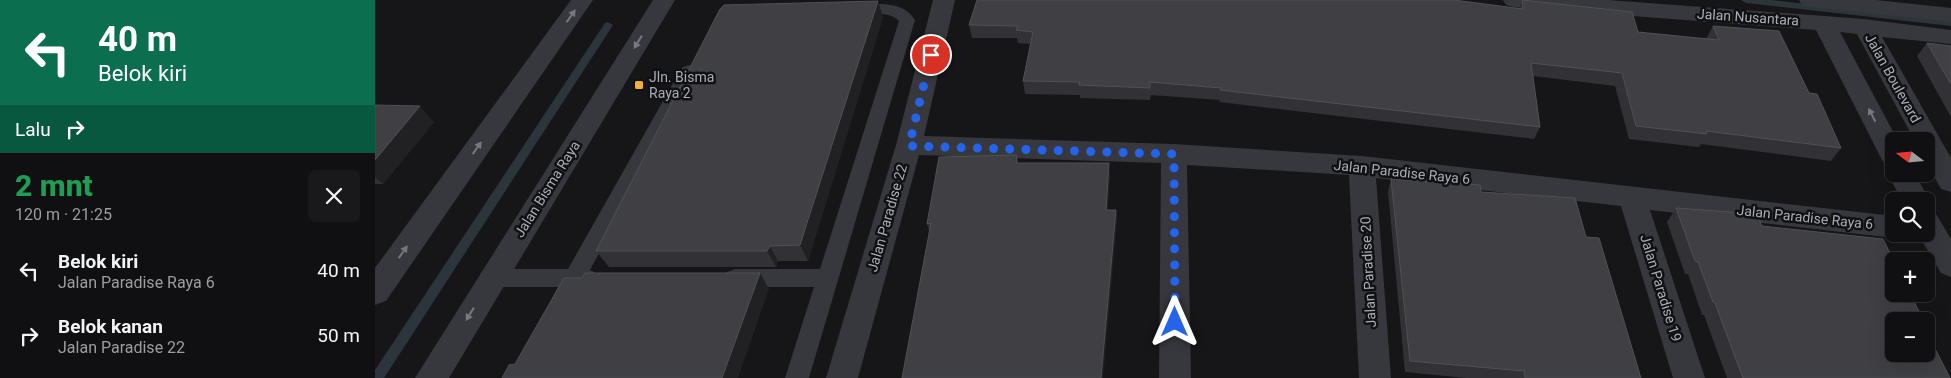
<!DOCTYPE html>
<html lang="id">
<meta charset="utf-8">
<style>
:root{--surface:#101012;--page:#19191b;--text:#f1f3f6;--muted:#9c9d9f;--line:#303032}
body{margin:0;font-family:Roboto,sans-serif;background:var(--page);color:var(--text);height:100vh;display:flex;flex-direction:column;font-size:19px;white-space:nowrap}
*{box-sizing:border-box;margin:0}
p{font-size:16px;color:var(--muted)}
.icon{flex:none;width:28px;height:28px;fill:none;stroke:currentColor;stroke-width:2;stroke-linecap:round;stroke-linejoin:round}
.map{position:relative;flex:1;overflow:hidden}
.sheet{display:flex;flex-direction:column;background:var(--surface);width:375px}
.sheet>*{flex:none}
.guide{background:#0b6e4f;color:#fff;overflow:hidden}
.needle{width:32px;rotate:286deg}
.buttons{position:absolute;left:1510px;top:132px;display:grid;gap:10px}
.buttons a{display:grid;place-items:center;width:50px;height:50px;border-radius:8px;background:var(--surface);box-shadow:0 5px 20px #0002,0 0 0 1px var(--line);font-size:25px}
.pin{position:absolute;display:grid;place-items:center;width:42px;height:42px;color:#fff;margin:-21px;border:2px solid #fff;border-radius:50%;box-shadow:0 1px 5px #0007}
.me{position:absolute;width:55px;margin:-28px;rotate:0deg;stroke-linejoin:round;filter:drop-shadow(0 0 4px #0008)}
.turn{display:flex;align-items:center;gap:18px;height:105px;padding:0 15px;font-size:22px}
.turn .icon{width:65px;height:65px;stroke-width:2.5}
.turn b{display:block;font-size:35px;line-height:42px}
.then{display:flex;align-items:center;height:48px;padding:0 15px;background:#0003;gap:10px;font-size:19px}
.round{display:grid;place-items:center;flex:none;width:52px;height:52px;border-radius:8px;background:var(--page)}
.headline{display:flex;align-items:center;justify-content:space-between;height:85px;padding:0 15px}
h1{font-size:30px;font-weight:800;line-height:38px;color:#1e9e55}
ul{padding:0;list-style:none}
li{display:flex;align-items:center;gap:15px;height:65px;padding:0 15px}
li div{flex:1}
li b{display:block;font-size:19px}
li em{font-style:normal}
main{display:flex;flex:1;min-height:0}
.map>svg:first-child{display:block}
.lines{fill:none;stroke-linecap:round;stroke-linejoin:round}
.stream{fill:#2c353c;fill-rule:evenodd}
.service{fill:#37383d;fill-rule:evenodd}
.minor{fill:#37383d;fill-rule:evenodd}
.tertiary{fill:#37383d;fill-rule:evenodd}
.wall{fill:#323236}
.shaded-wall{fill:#212124}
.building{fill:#3f3f44;stroke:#4f5156}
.oneway{fill:#757881}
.route{stroke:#2563eb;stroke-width:9;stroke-dasharray:0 16.2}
.poi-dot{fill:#f2b134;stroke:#111113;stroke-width:2}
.labels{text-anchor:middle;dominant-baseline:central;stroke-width:5;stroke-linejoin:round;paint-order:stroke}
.street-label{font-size:14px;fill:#a8adb8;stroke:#111113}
.poi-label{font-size:14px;fill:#a8adb8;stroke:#111113;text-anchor:start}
</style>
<main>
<section class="sheet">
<div class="guide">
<div class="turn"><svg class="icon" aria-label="left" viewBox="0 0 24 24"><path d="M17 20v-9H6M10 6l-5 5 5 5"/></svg><div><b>40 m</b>Belok kiri</div></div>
<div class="then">Lalu<svg class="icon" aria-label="right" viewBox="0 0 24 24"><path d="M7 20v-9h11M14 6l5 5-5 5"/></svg></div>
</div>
<div class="headline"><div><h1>2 mnt</h1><p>120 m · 21:25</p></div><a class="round"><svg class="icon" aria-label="close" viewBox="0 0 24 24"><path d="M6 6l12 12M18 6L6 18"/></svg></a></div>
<ul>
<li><svg class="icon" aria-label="left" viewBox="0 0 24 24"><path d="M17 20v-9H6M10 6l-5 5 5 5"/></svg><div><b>Belok kiri</b><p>Jalan Paradise Raya 6</p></div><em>40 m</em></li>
<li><svg class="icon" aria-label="right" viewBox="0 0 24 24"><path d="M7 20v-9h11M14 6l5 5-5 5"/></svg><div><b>Belok kanan</b><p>Jalan Paradise 22</p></div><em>50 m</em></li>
</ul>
</section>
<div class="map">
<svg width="1576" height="378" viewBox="0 0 1576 378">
<rect width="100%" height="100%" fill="#161618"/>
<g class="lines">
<path class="stream" d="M1366,0H1396L1576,20V26L1371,3Z
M233,22L238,25L9,378H0V370L230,23Z"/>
<path class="service" d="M501,4C517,4 531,6 540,20L434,378H410L439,287H360L352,284L349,278L352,272L360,269H445L524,21C510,8 490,18 474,14L472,10L474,6Z
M314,65L320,67L323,71L215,270L219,272L222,278L219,284L206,287L195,308L187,310L179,308L176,301L183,287H118L110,284L107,278L110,272L118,269H193L305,71L308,67Z"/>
<path class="minor" d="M558,0H580L549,136L799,144L987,156L1519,216V234H1530L1519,238L1275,210L1330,378H1298L1246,206L1001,178L1016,378H984L974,175L812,165L816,378H784L786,163L544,155L483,378H451L521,145Z
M1128,0H1233L1489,19L1576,30V44L1507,37L1576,158V192L1566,189L1551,162V141H1540L1482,34L1465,32L1523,141H1519V174H1540L1555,201L1551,208V201H1527L1513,174L1517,167L1510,165L1506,158L1441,30L1139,7L1131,5Z
M1424,0H1501L1576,8V22L1435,7L1427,5Z
M1551,211L1561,214L1576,239V277L1566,273L1543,234H1551Z"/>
<path class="tertiary" d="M196,0H218L11,301L0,305V268Z
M278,0H300L74,378H40Z"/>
</g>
<path class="wall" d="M1147,0L1263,32L1331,39L1338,26L1434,93L1466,148L1456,161L1326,144L1324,147L1254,139L1240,86L1158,76L1165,127L1159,139L844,102L845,100L776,95L775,100L705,98V95L650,94L648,81L655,44L643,43L642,38H597L594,25L1144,9Z
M508,17L433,261H403L401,267H234L221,251Z
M1552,43L1576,46V117L1542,56Z
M0,105L59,122L8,184H0Z
M642,155L643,163L735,176L732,210H741L742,223L555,233L552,224Z
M1016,179L1106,192L1211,237L1266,378H1091L1030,372L1013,192Z
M1301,208L1387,226L1547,317L1545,319L1575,378H1352L1329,315H1327L1313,274H1310L1292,222Z"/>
<path class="shaded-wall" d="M503,1L508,17L433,261L425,245Z
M45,106L59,122L8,184L0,177V160Z
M734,163L735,176L732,222L731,210Z
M741,210L742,223L728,378H726Z
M395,246L403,261L401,267L392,251Z
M385,273L394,289L363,378H347Z"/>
<path class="building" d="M602,0H1079L1148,9L1147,0L1257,12L1263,32L1344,40L1338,26L1404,31L1434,93L1442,94L1466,148L1331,131L1332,134L1261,126L1247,73L1156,63L1165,127L845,90L846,88L775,82V88L704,85L705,82L648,81L658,32L641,30L643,26L594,25Z
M503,1L425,245L395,246L392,251H221L345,9L349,5Z
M1552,43L1576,46V84Z
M0,105L45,106L0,160Z
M642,155L641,163H734L731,210H741L726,378H527L556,223L552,224L564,157Z
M1016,179L1105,185L1106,192L1200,198L1211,237L1224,238L1266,378H1150L1149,371L1035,361Z
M1301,208L1382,214L1387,226L1508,239L1519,261V294H1535L1547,317H1544L1546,321H1519V354H1551V331L1575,378H1368L1340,303L1338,302L1323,262L1320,261Z
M210,273H385L347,378H127L134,365L140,364L189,278H207Z"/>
<defs><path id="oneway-solid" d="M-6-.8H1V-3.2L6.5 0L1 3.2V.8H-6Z" transform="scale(1.25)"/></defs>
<g class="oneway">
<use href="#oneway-solid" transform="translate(196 16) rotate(-55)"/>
<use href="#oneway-solid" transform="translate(263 42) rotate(122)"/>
<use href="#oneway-solid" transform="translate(1497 115) rotate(-117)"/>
<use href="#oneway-solid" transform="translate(102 148) rotate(-55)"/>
<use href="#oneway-solid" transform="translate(28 252) rotate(-55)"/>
<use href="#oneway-solid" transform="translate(95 314) rotate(122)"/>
</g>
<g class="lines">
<path class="route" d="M556,55L534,146L799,154L800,322"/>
</g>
<rect class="poi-dot" x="259" y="80" width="10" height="10" rx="2.5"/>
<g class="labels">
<g class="street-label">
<text transform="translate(1373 17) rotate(4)">Jalan Nusantara</text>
<text transform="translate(1518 78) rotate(61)">Jalan Boulevard</text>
<text transform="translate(1027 172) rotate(6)">Jalan Paradise Raya 6</text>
<text transform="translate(172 189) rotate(-58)">Jalan Bisma Raya</text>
<text transform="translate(1430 217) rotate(6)">Jalan Paradise Raya 6</text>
<text transform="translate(512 218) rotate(-74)">Jalan Paradise 22</text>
<text transform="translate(993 272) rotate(-93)">Jalan Paradise 20</text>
<text transform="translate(1286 288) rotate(73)">Jalan Paradise 19</text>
</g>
<g class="poi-label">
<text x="274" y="77">Jln. Bisma<tspan x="274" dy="16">Raya 2</tspan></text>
</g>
</g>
</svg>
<div class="buttons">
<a><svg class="needle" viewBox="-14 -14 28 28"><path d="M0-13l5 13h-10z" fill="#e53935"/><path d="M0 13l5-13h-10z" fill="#9c9d9f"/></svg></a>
<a><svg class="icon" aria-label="search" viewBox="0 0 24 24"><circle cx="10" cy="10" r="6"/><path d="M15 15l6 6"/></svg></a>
<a>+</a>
<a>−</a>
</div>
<div class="pin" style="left:556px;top:55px;background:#d93025"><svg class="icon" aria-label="arrive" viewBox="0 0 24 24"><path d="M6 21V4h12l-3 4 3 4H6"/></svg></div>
<svg class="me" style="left:800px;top:322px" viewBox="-20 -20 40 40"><path d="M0-17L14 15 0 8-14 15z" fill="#2563eb" stroke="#fff" stroke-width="4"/></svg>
</div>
</main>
